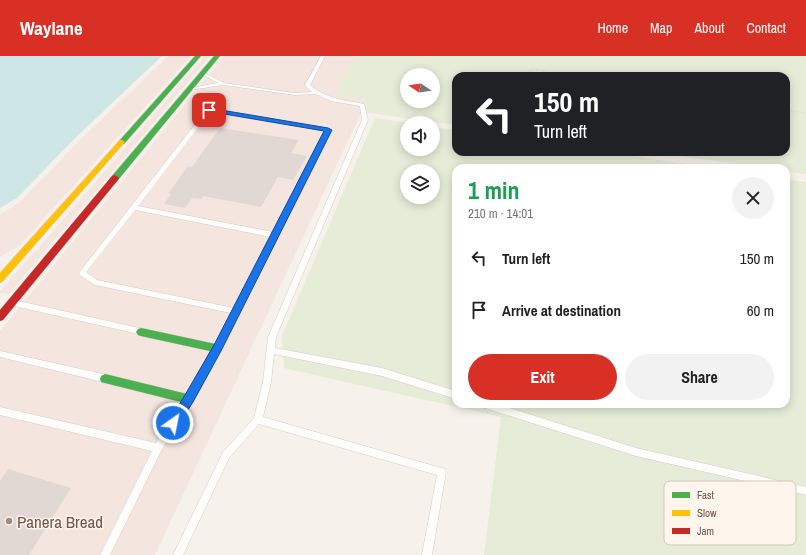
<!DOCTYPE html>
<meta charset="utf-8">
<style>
:root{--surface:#fff;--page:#f2f2f2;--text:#222;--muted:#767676;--accent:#d93025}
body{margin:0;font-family:"Archivo Narrow",sans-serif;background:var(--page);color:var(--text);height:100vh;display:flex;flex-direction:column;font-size:15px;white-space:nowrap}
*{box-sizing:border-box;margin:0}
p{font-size:13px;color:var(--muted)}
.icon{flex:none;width:22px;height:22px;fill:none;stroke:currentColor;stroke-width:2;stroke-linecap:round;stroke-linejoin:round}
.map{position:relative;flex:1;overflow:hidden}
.drawer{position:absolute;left:452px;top:108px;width:338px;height:244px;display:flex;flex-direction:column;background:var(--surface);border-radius:12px;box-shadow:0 2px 10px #0003}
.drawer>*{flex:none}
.guide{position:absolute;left:452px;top:16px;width:338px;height:84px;border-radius:12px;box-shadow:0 2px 10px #0003;background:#202124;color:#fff;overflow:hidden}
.needle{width:26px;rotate:283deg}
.tools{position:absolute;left:400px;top:12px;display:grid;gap:8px}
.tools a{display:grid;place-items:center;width:40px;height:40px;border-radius:50%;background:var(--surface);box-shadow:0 2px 10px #0003;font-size:20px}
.pin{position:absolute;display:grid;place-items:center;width:34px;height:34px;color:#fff;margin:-17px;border-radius:8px;box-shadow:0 2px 6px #0006}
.me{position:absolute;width:44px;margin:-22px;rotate:33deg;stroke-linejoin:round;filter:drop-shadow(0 0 3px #0008)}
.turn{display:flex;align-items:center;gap:14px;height:84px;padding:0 16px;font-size:18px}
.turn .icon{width:52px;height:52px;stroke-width:2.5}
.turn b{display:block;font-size:28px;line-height:34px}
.round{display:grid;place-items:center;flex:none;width:42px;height:42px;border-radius:21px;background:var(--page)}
.summary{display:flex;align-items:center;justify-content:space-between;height:68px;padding:0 16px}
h1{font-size:24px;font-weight:700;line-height:30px;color:#1e9e55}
.action{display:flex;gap:8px;margin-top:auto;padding:8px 16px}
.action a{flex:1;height:46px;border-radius:24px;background:var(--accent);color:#fff;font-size:16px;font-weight:700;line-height:46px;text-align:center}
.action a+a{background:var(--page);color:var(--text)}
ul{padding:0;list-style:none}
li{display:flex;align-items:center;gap:12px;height:52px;padding:0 16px}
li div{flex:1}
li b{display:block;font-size:15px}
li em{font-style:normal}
header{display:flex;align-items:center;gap:24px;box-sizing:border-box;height:56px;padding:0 20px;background:var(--accent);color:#fff}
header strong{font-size:19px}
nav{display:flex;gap:22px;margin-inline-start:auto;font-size:14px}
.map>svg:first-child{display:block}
.commercial{fill:#f5e5df}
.green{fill:#e6ecd7;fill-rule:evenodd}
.water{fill:#cee6e5}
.building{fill:#e2d8d3}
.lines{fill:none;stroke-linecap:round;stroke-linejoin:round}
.lane-casing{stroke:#d5cdc8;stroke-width:1}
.fast-casing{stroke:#d5ccc8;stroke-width:1}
.slow-casing{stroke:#d5ccc8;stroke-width:1}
.jam-casing{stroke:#d5ccc8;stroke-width:1}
.path{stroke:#d9d0ce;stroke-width:2;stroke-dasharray:0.5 2;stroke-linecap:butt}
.lane{fill:#fefdfc;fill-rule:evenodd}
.fast{fill:#4caf50;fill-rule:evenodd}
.slow{fill:#ffc107;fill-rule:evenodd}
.jam{fill:#c62828;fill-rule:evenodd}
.route{fill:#1a73e8;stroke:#114b97}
.poi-dot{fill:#a18c84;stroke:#fef5ed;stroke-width:1.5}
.labels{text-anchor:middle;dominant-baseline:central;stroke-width:3;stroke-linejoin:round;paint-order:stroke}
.near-poi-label{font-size:17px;fill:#73564d;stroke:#fef5ed;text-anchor:start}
.key{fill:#fef5ed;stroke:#d4c5bd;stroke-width:1}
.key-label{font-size:11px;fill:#73564d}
</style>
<header>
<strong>Waylane</strong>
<nav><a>Home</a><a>Map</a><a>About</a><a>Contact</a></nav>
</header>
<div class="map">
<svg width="806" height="499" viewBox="0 0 806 499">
<rect width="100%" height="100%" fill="#f6f1eb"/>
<path class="commercial" d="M168,0H191L19,190L0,201V158L19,147L80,84Z
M205,0H210L9,238L0,237V235L33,197L40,193L39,191Z
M224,0H356L335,40L367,44L155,499H0V275Z"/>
<path class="green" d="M356,0H806V118L786,115V112H766L651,96H786V20H456V69L362,56L367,44L335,40ZM407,19H433V45H407Z
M375,62L409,67H407V93H433V71L456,74V96H605L713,112H456V348H786V123L806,126V499H484L501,361L284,312L282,280ZM407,115H433V141H407Z"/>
<path class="water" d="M0,0H162L74,83L17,142L0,152Z"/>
<path class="building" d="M220,72L299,84L291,97L307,100L293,124L278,121L261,151L203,140L201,143L192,142L185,152L164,148L171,138H168L188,110L192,111Z
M8,413L71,432L29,499H0V425Z"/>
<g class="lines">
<defs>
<path id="lane" d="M321,0H325L310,29C326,43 344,44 364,48L368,64L276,281L275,292L382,312L456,335V343L382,320L274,298L271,326L263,361L445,413L446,416L432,499H422L437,419L259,368L229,402L183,499H173L223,396L254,362L263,326L268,281L362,64L360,50L331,45L316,38L295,39L223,29L190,34L188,33L190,32L218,27L201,18V16H203L224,27L295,37L312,36L305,29Z
M209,52L328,72L331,74L220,294L217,295L214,294L213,292L231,257L95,229L80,219L79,217L207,53ZM210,56L325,75L273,176L138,150ZM135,154L271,181L234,252L97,224L86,216Z
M14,244L139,272L142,273L143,275L142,277L139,278L14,250L12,249L11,247L12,245Z
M0,295L103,318L106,319L107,322L106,325L103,326L0,301Z
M188,340L191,341L192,344L191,347L161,395L110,499H100L152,395L0,359V351L156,387L185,341Z
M481,348H497L636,392L806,431V439L636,400L485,352L482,351Z"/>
<path id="fast" d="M195,0H201L124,88H120V84Z
M214,0H220L118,124H112V120Z
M141,272L220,289L222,292L220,295L193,346L189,348L101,326L100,323L101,320L105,318L187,338L210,295L141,280L138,279L136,276L138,273Z"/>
<path id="slow" d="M120,84H122L125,86L3,225L0,227V217Z"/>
<path id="jam" d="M115,119L119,122L118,124L3,264L0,265V254L112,120Z"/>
</defs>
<use href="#lane" class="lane-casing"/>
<use href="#fast" class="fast-casing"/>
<use href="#slow" class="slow-casing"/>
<use href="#jam" class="jam-casing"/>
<path class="path" d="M523,20C531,10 544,13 554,20
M786,54L806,57"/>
<use href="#lane" class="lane"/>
<use href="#fast" class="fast"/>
<use href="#slow" class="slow"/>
<use href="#jam" class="jam"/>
</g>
<path class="route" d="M209,52L328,72L332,74L221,295L193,346L177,371L173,373L170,371L168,367L170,364L185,339L214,289L324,75L207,55L206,54Z"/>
<circle class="poi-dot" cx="9" cy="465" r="4"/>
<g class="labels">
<g class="near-poi-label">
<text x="17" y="465">Panera Bread</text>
</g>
</g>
<rect x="664" y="425" width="132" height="64" rx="6" class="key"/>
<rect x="672" y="436" width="18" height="6" fill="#4caf50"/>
<rect x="672" y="454" width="18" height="6" fill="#ffc107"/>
<rect x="672" y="472" width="18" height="6" fill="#c62828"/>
<g class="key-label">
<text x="697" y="443">Fast</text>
<text x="697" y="461">Slow</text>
<text x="697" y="479">Jam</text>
</g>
</svg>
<div class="tools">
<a><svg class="needle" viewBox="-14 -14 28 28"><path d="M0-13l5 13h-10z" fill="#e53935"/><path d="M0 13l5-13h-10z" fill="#767676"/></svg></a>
<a><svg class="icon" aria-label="sound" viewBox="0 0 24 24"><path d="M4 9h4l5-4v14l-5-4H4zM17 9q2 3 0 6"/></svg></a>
<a><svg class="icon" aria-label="layers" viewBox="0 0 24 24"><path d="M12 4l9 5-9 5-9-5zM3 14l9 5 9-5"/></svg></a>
</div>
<div class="pin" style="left:209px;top:54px;background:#d93025"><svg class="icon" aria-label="arrive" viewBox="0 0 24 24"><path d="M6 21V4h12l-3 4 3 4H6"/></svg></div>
<svg class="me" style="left:173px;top:367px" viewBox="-20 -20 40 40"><circle r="17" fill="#1a73e8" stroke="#fff" stroke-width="3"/><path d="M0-11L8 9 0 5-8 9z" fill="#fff"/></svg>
<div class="guide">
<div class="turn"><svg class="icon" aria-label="left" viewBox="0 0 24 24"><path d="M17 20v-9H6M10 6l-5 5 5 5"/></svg><div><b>150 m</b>Turn left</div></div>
</div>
<section class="drawer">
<div class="summary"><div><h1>1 min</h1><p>210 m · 14:01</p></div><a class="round"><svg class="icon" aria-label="close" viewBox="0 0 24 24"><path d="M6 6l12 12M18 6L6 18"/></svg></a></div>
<ul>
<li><svg class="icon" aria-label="left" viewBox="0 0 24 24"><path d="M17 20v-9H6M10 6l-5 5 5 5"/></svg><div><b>Turn left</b></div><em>150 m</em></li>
<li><svg class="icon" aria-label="arrive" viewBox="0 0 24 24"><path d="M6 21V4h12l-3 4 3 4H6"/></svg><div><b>Arrive at destination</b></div><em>60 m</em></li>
</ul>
<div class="action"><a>Exit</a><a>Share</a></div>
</section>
</div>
